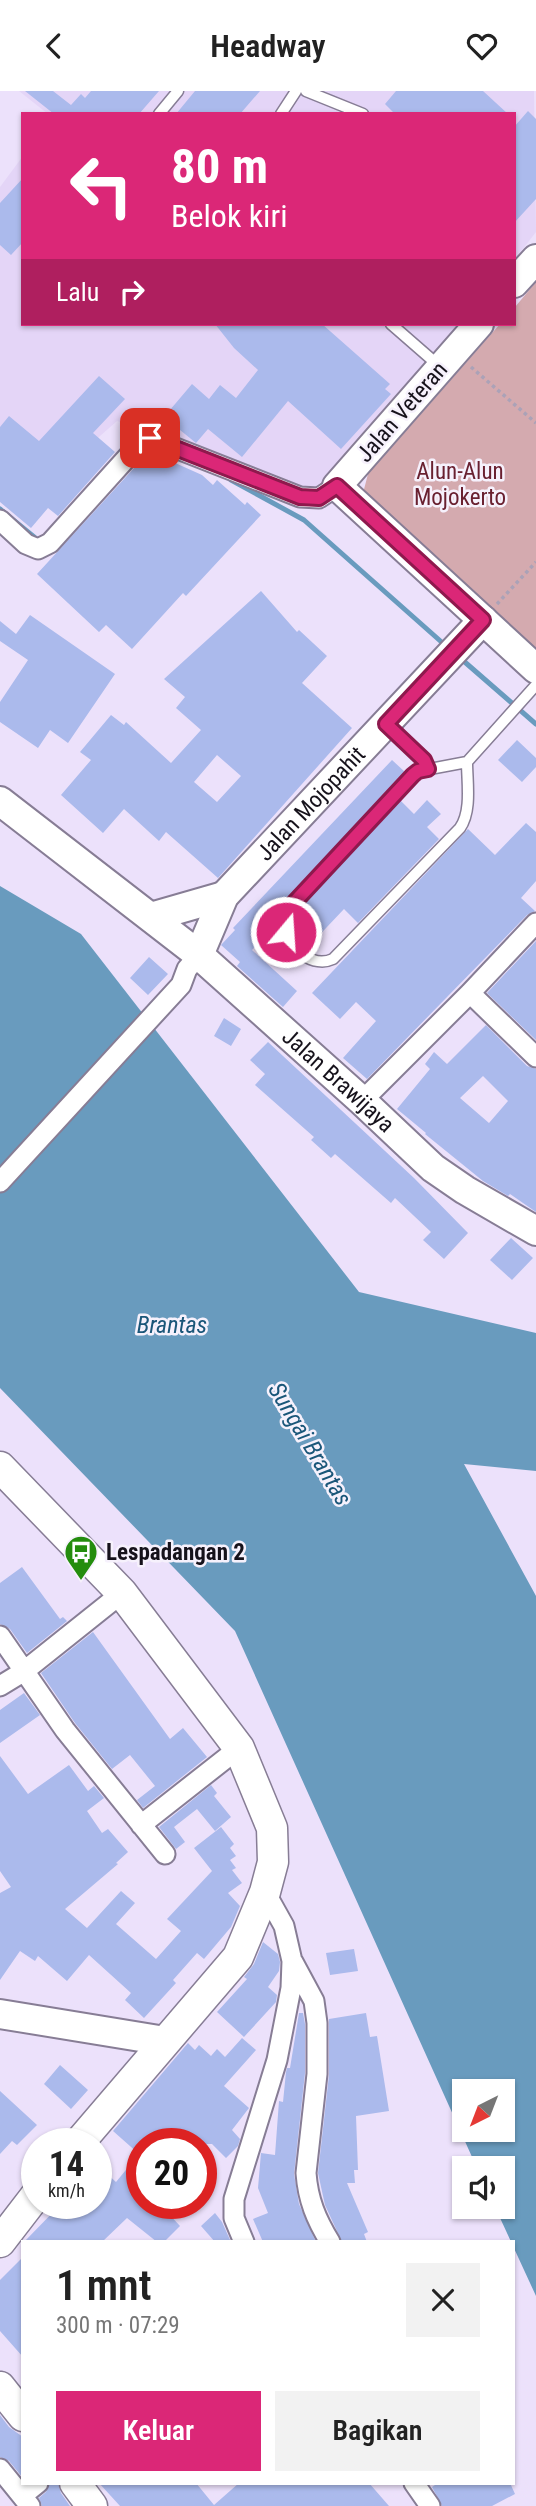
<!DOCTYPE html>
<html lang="id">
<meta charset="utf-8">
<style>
:root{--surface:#fff;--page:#f2f2f2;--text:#222;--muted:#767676;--accent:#db2777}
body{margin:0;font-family:"Roboto Condensed",sans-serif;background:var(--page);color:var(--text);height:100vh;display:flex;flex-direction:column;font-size:26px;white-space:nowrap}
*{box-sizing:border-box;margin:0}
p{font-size:23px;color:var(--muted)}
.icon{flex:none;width:38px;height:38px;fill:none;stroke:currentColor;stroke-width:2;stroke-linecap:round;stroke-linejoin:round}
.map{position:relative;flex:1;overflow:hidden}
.panel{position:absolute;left:21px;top:2149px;width:494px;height:245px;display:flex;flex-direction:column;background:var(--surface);border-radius:0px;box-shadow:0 2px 5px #0004}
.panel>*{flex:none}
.top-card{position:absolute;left:21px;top:21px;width:495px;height:214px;border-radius:0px;box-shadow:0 2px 5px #0004;background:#db2777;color:#fff;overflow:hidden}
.needle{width:46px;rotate:222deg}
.controls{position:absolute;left:452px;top:1988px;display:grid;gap:14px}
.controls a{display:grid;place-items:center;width:63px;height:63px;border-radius:0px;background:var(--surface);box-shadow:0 2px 5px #0004;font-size:35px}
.speed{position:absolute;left:21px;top:2037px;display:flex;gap:14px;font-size:35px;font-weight:700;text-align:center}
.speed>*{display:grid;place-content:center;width:91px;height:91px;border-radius:50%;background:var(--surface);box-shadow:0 2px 5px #0004;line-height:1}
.speed small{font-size:18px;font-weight:400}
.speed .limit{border:10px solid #d22;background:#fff;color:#111}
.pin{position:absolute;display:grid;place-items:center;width:60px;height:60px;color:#fff;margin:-30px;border-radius:14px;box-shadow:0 4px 10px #0006}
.me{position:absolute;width:77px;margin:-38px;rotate:18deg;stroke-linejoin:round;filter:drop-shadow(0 0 5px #0008)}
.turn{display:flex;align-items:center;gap:24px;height:147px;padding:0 35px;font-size:32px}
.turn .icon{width:91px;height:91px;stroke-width:2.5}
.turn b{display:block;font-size:49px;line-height:60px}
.then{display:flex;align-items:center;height:66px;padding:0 35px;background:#0003;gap:14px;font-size:26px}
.round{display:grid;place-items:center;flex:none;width:74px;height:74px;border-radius:0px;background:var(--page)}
.head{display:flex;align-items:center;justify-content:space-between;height:119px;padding:0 35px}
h1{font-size:42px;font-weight:600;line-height:52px}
.cta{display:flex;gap:14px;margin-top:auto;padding:14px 35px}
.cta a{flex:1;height:80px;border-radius:0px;background:var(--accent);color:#fff;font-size:28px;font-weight:600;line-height:80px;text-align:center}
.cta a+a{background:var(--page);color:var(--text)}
header{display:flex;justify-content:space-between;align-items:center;height:91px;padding:0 35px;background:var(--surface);font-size:32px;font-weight:600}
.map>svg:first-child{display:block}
.built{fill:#e4d5f7}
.green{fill:#d4aaaf}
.water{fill:#699bbe;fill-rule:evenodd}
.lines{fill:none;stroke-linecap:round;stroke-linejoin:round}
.stream{stroke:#699bbe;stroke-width:5}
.building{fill:#abbaec;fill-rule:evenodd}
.lane-casing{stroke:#877d95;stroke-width:13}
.street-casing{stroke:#877d95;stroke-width:23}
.secondary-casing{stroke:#877d95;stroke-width:32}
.primary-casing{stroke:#877d95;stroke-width:33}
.path{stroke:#aba2b7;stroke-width:3.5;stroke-dasharray:3.5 3.5;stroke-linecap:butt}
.lane{stroke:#fff;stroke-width:10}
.street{stroke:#fff;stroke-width:19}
.secondary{stroke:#fff;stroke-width:28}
.primary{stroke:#fff;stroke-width:30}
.route-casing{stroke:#8e194d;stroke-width:18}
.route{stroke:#db2777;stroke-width:12}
.labels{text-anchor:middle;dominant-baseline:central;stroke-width:5;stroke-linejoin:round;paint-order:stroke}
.street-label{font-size:23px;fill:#16121b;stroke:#f6f1fc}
.park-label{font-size:23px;fill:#692030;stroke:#f6f1fc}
.poi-label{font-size:23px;font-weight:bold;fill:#16121b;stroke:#f6f1fc;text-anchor:start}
.water-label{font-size:24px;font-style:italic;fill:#1a5679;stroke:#f6f1fc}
</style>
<header><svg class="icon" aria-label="back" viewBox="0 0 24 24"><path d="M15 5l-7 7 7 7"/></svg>Headway<svg class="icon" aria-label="heart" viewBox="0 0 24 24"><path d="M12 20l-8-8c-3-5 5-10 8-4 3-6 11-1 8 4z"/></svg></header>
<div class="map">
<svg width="536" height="2415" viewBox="0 0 536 2415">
<rect width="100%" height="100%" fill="#ece1fb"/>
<path class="built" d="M19,0H534L536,141L515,168L514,23H48Z
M23,65V233H460L348,363L311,404L174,349L117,330L39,399L0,364V96Z"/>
<path class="green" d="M536,191V562L362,406L368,383L500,233H514L515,216Z"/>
<path class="water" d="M0,795L81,843L359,1201L536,1242V1380L464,1373L536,1505V2205L495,2116H502V2077H477L235,1540L0,1297ZM464,2000H502V2039H464Z"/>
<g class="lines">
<path class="stream" d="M142,357L176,367
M231,389L304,429L446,555
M0,418L39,450
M459,566L536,633"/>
</g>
<path class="building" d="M25,0H53L71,14L81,3L85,7L91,0H159L139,23H54Z
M195,0H260L240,23H176Z
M396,0H483L508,23H395L385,13Z
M528,20L536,28V108L514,132V36Z
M23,87V151L11,164L0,154V112Z
M215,233H322L390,293L385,298L391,303L341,358L288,310L242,366L208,338L196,352L164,326L192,293L209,308L220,294L236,307L258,279L234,257Z
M99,285L125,308L93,342L115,361L58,425L48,417L31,437L0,411V336L9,325L39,350Z
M146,364L157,375L164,367L202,384L213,394L217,389L245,414L247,411L261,424L186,505L183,502L132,558L106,534L99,541L37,483Z
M261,500L297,541L299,539L327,565L302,592L352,637L218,787L166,741L159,750L124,718L103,742L61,704L91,669L80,661L111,624L124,634L126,631L171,672L201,639L176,617L185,606L164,588ZM217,664L241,685L217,711L194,691Z
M30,524L115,583L68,652L50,639L38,657L0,631V611L28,569L0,550V530L16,543Z
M517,649L536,667V676L522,691L498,669Z
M392,669L405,681L286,810L280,829L252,859L297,900L283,916L237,875L240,871L221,854L235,839L233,837Z
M400,709L414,723L427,709L441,723L427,736L439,748L358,832L344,818L309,855L295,841L294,833L298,819Z
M526,732L536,741V790L521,807L535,820L527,824L367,988L343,967L376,930L356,911L340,928L312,902L468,738L495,764Z
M536,850V949L487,902Z
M149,866L168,883L148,904L130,887Z
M224,927L241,938L231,955L214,945Z
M486,934L527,975L536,978V1121L510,1103L508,1105L483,1090L425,1043L426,1042L397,1018L430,978L425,973L434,961L447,973ZM483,985L508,1010L489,1032L460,1007Z
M268,951L414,1087L468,1142L444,1168L423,1149L431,1141L395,1107L391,1112L335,1063L331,1067L311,1049L314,1046L255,994L265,983L250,969Z
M511,1147L533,1167L512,1189L490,1169Z
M22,1476L60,1528L63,1526L67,1530L27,1562L10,1538L0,1533V1492Z
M93,1541L170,1648L183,1637L207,1666L143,1717L137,1709L155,1695L130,1664L112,1678L75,1632L41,1582Z
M24,1602L40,1624L0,1652V1619Z
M0,1665L28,1703L69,1674L88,1700L94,1695L104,1707L87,1720L102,1742L108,1738L128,1761L116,1772L118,1773L65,1818L87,1837L121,1800L135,1812L116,1833L156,1868L181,1840L167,1828L212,1780L194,1757L221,1736L234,1753L230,1757L236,1765L230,1769L236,1777L232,1779L242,1792L228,1802L240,1815L231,1836L204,1868L197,1862L173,1889L176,1892L144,1927L125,1909L131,1902L89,1864L67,1890L38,1865L35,1870L20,1860L0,1889V1802L11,1796L0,1780Z
M211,1694L217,1702L214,1705L231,1726L215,1740L197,1718L174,1736L185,1751L176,1758L159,1736Z
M263,1851L278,1863L280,1871L279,1880L268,1896L277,1904L276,1911L244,1946L217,1921L247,1888L244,1886L254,1873Z
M354,1858L358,1880L330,1884L326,1862Z
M299,1922H303L305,1933V1982L294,2083L299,2113L316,2151H263L253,2128L268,2122L258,2097L261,2062L275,2064L279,2010L283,2011L286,1981L287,1977H290Z
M366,1922L370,1946L377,1945L389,2020L356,2025L358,2079H354L355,2092H347L368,2141L364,2143L367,2151H342L325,2114L318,2082L329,1984V1928Z
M242,1947L256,1959L224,1995L249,2017L232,2039L240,2048L238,2055L226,2067L212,2053H142V2112H175L168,2122L180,2135L164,2151H157L127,2127L102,2151H24L62,2112H96V2073L116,2091L139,2063L113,2040L188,1952L195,1959L199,1954L211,1965L217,1958L225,1966Z
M60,1974L88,1999L71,2018L44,1993Z
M0,2000L37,2034L17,2054L12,2050L0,2063Z
M215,2122L222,2131L231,2151H215L201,2135Z
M23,2166V2266L0,2240V2189Z
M0,2324L9,2336L23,2346V2387L9,2370L0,2366Z
M50,2392H58L61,2402L70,2415H42L39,2407L46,2401Z
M99,2392H196L214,2414L239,2392H369L389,2415H120Z
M438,2392H510L515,2403L492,2415H442L432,2396Z"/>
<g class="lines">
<defs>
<path id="lane" d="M306,0L363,23
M159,23L178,0
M281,23L296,0
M391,233L438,274
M386,634L424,669L427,679
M467,671C467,691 472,720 460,737L333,868C314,877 288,859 287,838C286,830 289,822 291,815L413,684L419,680L467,671L536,594"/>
<path id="street" d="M0,429L26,453L38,458L50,452L142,350L150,347L300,406L319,407L337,395
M470,902L536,966
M362,1010L470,902L536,832
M0,1091L181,894L187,878L199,864
M0,1545L65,1639L165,1763
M0,1595L23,1581L122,1502
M141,1734L239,1657
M293,1871L314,1910L317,1932V1983L306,2082C308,2109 316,2128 330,2151
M244,2151L234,2127V2108L277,1969L291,1897L292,1870L284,1835L265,1801
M0,2378L30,2415
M414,2392L430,2415
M22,2405L38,2392"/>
<g id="secondary">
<path d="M514,192L536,168"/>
<path d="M479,233L337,395L536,578"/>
<path id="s1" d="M0,710L199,864L362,1010L433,1077L465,1099L536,1140"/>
<path d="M151,826L224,805"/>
<path id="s2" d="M199,864L224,805L483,529"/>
<path d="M0,1923L165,1950"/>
</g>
<path id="primary" d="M0,1376L122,1502L239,1657L272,1737L273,1771L265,1801L238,1866L78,2053
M0,2151L37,2103
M0,2296L23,2325
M75,2392L92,2415"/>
</defs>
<use href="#lane" class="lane-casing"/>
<use href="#street" class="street-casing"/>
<use href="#secondary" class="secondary-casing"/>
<use href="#primary" class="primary-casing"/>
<path class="path" d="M471,276L536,332
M497,513L536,471"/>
<use href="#lane" class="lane"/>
<use href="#street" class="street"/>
<use href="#secondary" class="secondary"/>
<use href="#primary" class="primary"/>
</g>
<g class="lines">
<defs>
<path id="route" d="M150,347L300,406L319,407L337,395L483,529L386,633L424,669L428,678L418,680L413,684L291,815L286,841"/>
</defs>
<use href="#route" class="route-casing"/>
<use href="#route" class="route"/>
</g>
<defs>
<symbol id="bus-pin" viewBox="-11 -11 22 30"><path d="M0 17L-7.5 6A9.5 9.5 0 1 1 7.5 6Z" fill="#248d0d" stroke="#f6f1fc"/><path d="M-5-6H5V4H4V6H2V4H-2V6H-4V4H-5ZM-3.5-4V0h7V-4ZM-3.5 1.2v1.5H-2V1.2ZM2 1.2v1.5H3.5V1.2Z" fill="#fff"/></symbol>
</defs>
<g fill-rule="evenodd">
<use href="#bus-pin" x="62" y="1442" width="38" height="52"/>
</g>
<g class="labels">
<g class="street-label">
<text transform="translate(402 321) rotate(-49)">Jalan Veteran</text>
<text stroke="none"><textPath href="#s2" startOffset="191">Jalan Mojopahit</textPath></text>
<text stroke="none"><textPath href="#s1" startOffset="439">Jalan Brawijaya</textPath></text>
</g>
<g class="park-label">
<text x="460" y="380">Alun-Alun<tspan x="460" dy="26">Mojokerto</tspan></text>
</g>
<g class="poi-label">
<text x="106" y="1461">Lespadangan 2</text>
</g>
<g class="water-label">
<text x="172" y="1234">Brantas</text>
<text transform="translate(310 1353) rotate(59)">Sungai Brantas</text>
</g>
</g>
</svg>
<div class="controls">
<a><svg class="needle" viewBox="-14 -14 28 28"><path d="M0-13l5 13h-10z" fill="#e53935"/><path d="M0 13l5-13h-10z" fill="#767676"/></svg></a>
<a><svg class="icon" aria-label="sound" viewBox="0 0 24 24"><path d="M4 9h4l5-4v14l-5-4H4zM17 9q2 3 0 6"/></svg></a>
</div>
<div class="speed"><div>14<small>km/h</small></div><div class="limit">20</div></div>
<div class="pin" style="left:150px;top:347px;background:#d93025"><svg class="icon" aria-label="arrive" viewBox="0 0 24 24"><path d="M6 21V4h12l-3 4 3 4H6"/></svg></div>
<svg class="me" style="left:286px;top:841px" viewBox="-20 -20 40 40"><circle r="17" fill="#db2777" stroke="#fff" stroke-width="3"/><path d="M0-11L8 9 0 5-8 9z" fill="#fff"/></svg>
<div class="top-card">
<div class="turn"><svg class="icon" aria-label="left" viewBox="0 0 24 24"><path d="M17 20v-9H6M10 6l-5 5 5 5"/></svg><div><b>80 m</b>Belok kiri</div></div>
<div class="then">Lalu<svg class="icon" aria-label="right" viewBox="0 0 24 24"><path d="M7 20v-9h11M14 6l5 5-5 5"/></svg></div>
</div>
<section class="panel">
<div class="head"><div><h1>1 mnt</h1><p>300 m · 07:29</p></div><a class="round"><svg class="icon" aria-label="close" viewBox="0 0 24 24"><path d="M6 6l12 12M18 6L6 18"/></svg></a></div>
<div class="cta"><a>Keluar</a><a>Bagikan</a></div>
</section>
</div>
